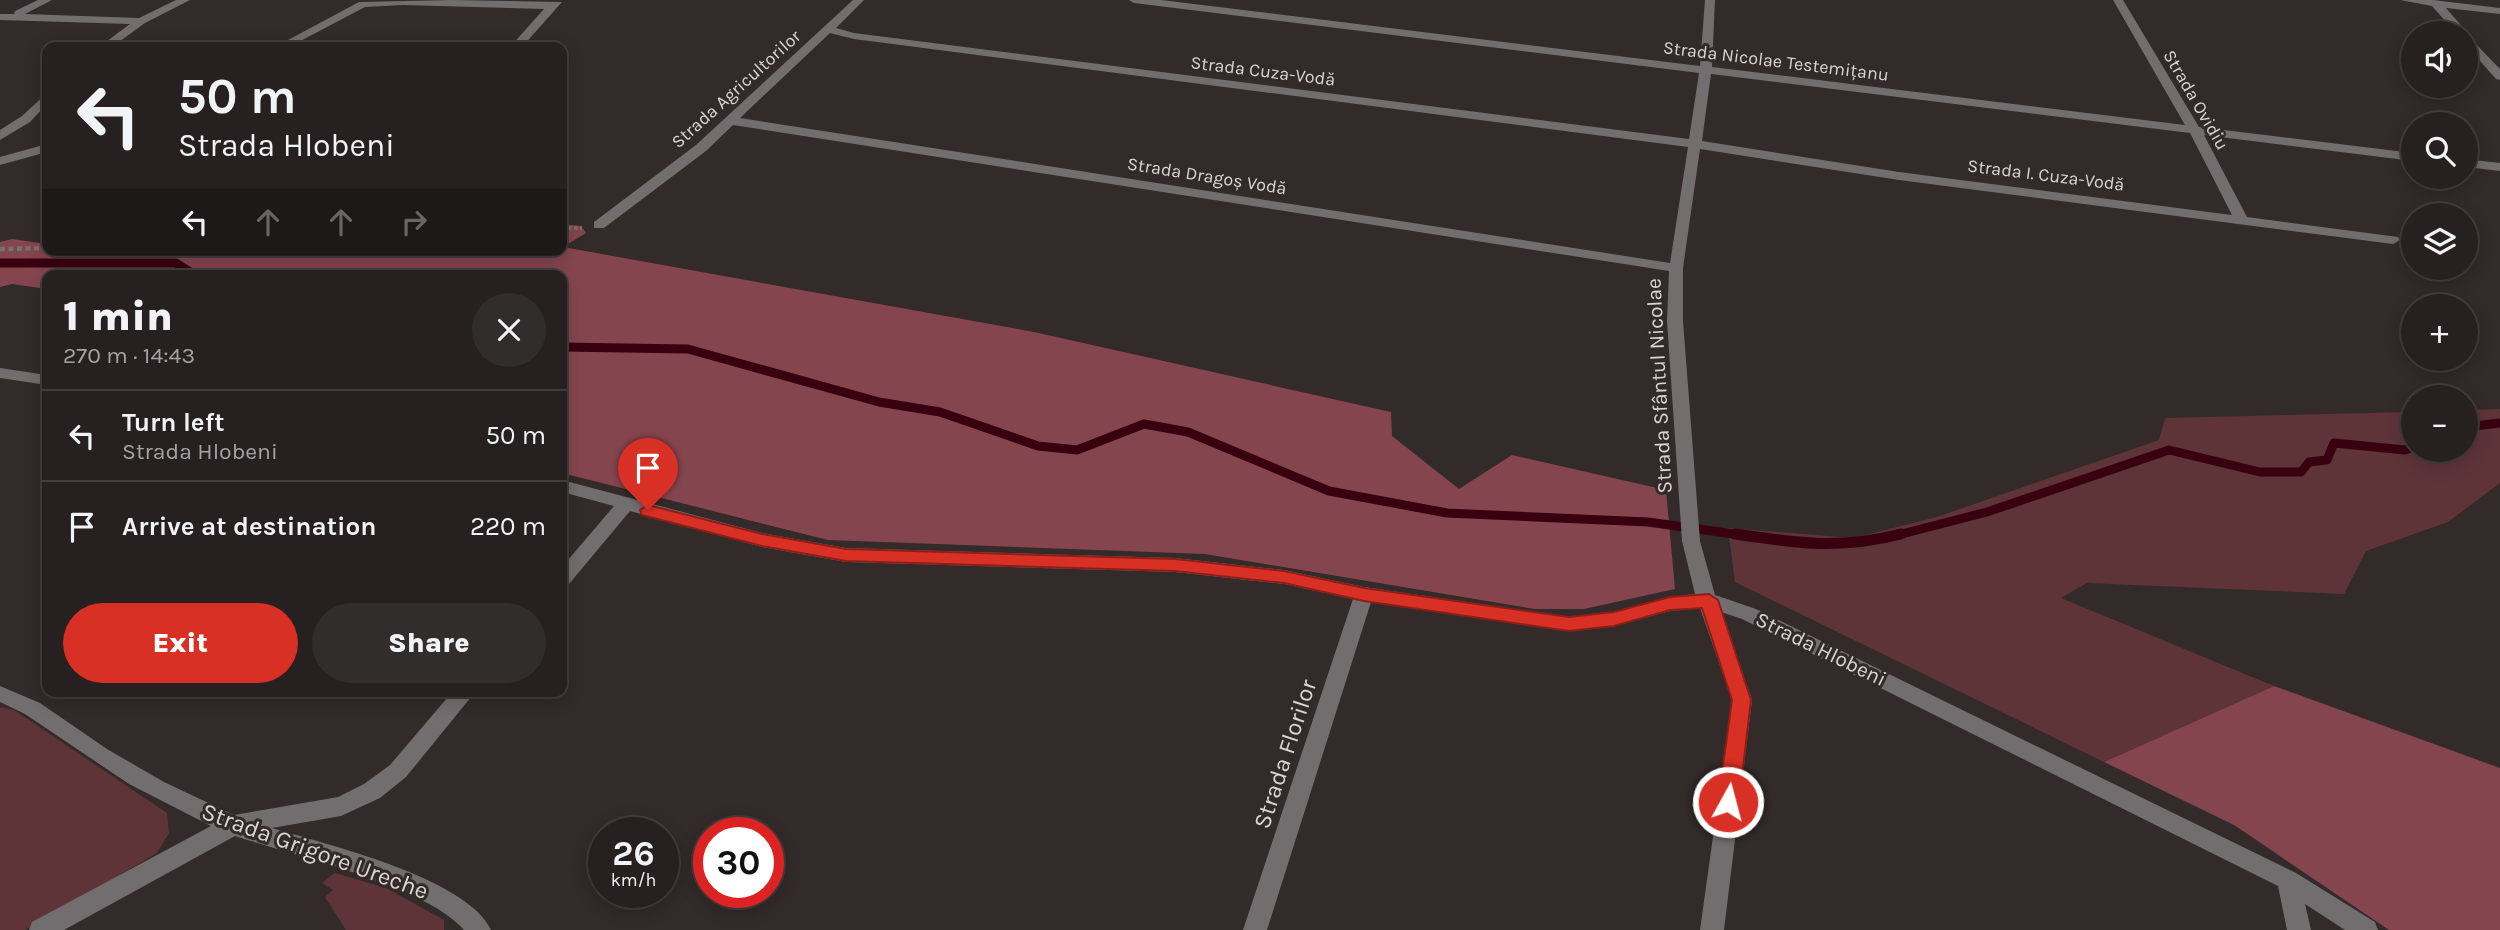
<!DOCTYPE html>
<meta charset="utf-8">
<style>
:root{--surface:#262020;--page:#322d2d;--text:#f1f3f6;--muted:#a4a3a5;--line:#423e3e;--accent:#d93025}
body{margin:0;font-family:Karla,sans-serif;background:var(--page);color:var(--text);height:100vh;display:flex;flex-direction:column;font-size:26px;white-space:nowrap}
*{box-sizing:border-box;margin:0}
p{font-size:23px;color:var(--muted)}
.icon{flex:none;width:38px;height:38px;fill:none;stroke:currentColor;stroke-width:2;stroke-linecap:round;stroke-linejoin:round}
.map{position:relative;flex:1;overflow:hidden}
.panel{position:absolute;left:42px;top:270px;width:525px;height:427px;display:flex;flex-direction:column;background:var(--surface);border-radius:14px;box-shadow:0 4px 18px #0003,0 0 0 2px var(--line)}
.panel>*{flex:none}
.hud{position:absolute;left:42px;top:42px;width:525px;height:214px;border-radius:14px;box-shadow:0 4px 18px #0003,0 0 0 2px var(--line);background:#262020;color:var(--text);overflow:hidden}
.tools{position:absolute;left:2401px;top:21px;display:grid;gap:14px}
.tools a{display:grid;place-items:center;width:77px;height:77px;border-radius:50%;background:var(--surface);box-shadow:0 4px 18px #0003,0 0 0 2px var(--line);font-size:35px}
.speed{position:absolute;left:588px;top:817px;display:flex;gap:14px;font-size:35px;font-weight:700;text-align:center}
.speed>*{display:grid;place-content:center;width:91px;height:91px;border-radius:50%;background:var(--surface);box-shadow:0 4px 18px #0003,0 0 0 2px var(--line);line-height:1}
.speed small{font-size:18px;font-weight:400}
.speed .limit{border:10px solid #d22;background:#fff;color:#111}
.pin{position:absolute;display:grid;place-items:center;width:60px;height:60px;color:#fff;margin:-72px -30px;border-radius:50% 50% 50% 0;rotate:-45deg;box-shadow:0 0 7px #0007}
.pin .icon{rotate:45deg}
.me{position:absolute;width:77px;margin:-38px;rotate:7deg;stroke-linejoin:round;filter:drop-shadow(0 0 5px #0008)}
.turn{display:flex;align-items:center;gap:24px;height:147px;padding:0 21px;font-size:32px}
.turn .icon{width:91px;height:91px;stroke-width:2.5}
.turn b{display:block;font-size:49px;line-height:60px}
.lanes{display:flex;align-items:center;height:66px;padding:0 21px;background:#0003;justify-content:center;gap:35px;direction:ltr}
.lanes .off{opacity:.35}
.round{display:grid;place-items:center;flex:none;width:74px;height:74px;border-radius:37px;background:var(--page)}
.summary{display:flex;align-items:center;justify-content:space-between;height:119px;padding:0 21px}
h1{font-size:42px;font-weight:800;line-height:52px}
.button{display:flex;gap:14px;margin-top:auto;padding:14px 21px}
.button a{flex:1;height:80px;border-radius:42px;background:var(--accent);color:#fff;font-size:28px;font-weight:800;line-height:80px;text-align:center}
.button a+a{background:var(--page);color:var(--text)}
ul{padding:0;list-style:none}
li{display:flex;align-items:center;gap:21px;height:91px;padding:0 21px;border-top:2px solid var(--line)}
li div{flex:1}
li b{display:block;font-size:26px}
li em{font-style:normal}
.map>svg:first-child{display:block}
.green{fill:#5e3439}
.forest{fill:#85454e}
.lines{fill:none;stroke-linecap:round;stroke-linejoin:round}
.stream-far1{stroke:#390110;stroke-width:9}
.stream{stroke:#390110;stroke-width:11}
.path-far1{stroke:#787171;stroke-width:3.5;stroke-dasharray:3.5 2.5;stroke-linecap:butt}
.path{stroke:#787171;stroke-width:4.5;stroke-dasharray:5 3.5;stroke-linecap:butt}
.minor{fill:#726d6e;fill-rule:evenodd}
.route{fill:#d93025;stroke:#8d1f18;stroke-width:2}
.labels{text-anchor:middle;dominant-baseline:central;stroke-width:6;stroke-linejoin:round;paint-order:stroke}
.far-street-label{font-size:18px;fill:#dad4d4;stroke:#332a2a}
.street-label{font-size:21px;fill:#dad4d4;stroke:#332a2a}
.near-street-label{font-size:24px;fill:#dad4d4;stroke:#332a2a}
</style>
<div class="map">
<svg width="2500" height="930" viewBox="0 0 2500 930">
<rect width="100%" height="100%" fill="#332a2a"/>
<path class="green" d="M2500,409V483L2448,522L2366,551L2344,594L2087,583L2061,598L2274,686L2104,762L1735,582L1728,528L1854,538L1937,517L2159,440L2165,418L2413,412V450H2466V410Z
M0,707L14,710L167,813L169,833L157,853L25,930H0Z
M335,873L386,888L444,920V930H346L325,897L333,890L322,883Z"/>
<path class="forest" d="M562,224L581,226L586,233L563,247L1034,332L1391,412L1392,436L1459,489L1512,455L1666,490L1675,589L1584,609H1535L1205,554L828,540L562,473V275H47V289L12,284L0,287V242L12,239L47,244V250H562Z
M2274,686L2500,768V930H2389L2234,825L2104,762Z"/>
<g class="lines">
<path class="stream-far1" d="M0,263H176L195,275
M562,347L688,349L879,402L940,412L1038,446L1077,450L1144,424L1188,432L1329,491L1447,513L1648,522L1748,536
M2466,427L2500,423
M1894,536L1987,512L2169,450L2260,472H2301L2309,462L2327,460L2334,443L2405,450L2413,447"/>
<path class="stream" d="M1735,534C1797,543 1838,550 1901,534"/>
<path class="path-far1" d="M562,228H582"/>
<path class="path" d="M0,249L47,248"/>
<path class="minor" d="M38,0H52L25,14L139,18L176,0H190L145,23L112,47H99L130,24L0,20V14H14L15,11Z
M451,0L562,2L522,47H510L544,9L403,5L365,7L289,47H275L359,2Z
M853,0H864L836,28L854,33L1689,139L1699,73L1134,3L1129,0H1161L1700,66L1705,0H1715L1712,67L2185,125L2113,0H2123L2199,127L2413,153V161L2204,135L2247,217L2398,237L2400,240L2393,244L1899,180L1700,149L1683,268V321L1700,541L1715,595L1756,609L2296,873L2375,922L2378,930H2345L2305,904L2311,930H2287L2278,886L1742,619L1721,612L1752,700L1724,930H1700L1732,700L1700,608L1670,611L1614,626L1569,631L1371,602L1267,930H1243L1353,599L1284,584L1175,572L846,562L762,547L630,511L569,584L562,586V567L614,506L562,492V480L762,533L846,548L1175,558L1284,570L1364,587L1569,617L1614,612L1670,597L1695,594L1682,541L1667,321L1669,271L733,125L706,151L604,228H594V222L696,145ZM830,33L854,39L1688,147L1670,263L740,118ZM1711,74L2190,133L2232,215L1899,172L1702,141Z
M2400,0H2433L2500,8V14L2446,8L2466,31L2467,35L2500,69V80L2496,79L2466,45V33H2456L2432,6Z
M47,93V104L30,122L0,140V130L22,116Z
M47,144V152L0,165V157Z
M2466,159L2500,163V171L2466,167Z
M0,368L47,375V385L0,378Z
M0,686L40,703L107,749L164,782L234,815L338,797L364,784L390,765L453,691H476L406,777L380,798L341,816L272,828C325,844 468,878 491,930H464C427,886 292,855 235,836L64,930H29L32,922L211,826L129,784L25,714L0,702Z"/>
</g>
<path class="route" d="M648,505L762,534L846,549L1175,559L1284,571L1364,588L1569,617L1614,612L1670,597L1709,594L1718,600L1751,700L1739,802L1736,808L1728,811L1721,808L1718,802L1732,700L1702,608L1670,610L1614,626L1569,631L1364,601L1284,583L1175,571L846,561L762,546L642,515L640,510Z"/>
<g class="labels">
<g class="far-street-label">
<text transform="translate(1776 61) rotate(7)">Strada Nicolae Testemițanu</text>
<text transform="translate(1263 71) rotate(7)">Strada Cuza-Vodă</text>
<text transform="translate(736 89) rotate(-42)">Strada Agricultorilor</text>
<text transform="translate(2196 100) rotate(60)">Strada Ovidiu</text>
<text transform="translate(2046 175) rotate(7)">Strada I. Cuza-Vodă</text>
<text transform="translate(1207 176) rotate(9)">Strada Dragoș Vodă</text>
</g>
<g class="street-label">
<text transform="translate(1659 386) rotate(-93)">Strada Sfântul Nicolae</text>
<text transform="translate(1821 649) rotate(26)">Strada Hlobeni</text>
</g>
<g class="near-street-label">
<text transform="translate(1285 754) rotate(-72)">Strada Florilor</text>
<text transform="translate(315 851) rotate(20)">Strada Grigore Ureche</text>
</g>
</g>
</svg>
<div class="tools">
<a><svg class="icon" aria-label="sound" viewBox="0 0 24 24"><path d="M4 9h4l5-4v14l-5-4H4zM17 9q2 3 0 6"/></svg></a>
<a><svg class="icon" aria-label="search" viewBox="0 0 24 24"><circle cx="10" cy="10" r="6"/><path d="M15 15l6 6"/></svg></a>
<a><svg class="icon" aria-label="layers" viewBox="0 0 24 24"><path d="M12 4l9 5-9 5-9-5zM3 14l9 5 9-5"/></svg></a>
<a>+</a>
<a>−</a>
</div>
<div class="speed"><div>26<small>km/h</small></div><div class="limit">30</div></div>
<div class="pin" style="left:648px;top:510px;background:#d93025"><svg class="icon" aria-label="arrive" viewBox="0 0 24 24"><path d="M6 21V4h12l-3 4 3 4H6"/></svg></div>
<svg class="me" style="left:1728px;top:802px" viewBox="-20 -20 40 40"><circle r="17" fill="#d93025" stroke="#fff" stroke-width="3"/><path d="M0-11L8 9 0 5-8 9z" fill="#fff"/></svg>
<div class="hud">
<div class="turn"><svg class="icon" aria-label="left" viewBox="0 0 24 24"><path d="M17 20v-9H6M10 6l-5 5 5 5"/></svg><div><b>50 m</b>Strada Hlobeni</div></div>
<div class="lanes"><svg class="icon" aria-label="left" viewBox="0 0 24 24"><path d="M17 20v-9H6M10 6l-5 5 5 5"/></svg><svg class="icon off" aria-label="ahead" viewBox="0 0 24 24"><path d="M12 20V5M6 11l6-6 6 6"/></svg><svg class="icon off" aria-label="ahead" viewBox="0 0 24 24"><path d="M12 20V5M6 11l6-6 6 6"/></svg><svg class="icon off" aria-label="right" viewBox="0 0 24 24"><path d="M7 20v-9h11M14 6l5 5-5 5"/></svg></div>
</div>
<section class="panel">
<div class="summary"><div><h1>1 min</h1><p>270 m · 14:43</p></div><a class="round"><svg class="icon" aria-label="close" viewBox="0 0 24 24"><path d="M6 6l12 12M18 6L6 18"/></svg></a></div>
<ul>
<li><svg class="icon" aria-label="left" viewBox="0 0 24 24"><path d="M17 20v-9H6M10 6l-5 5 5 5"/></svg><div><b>Turn left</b><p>Strada Hlobeni</p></div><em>50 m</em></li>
<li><svg class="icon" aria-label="arrive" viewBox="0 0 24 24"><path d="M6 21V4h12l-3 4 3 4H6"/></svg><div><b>Arrive at destination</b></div><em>220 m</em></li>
</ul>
<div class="button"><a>Exit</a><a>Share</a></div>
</section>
</div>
